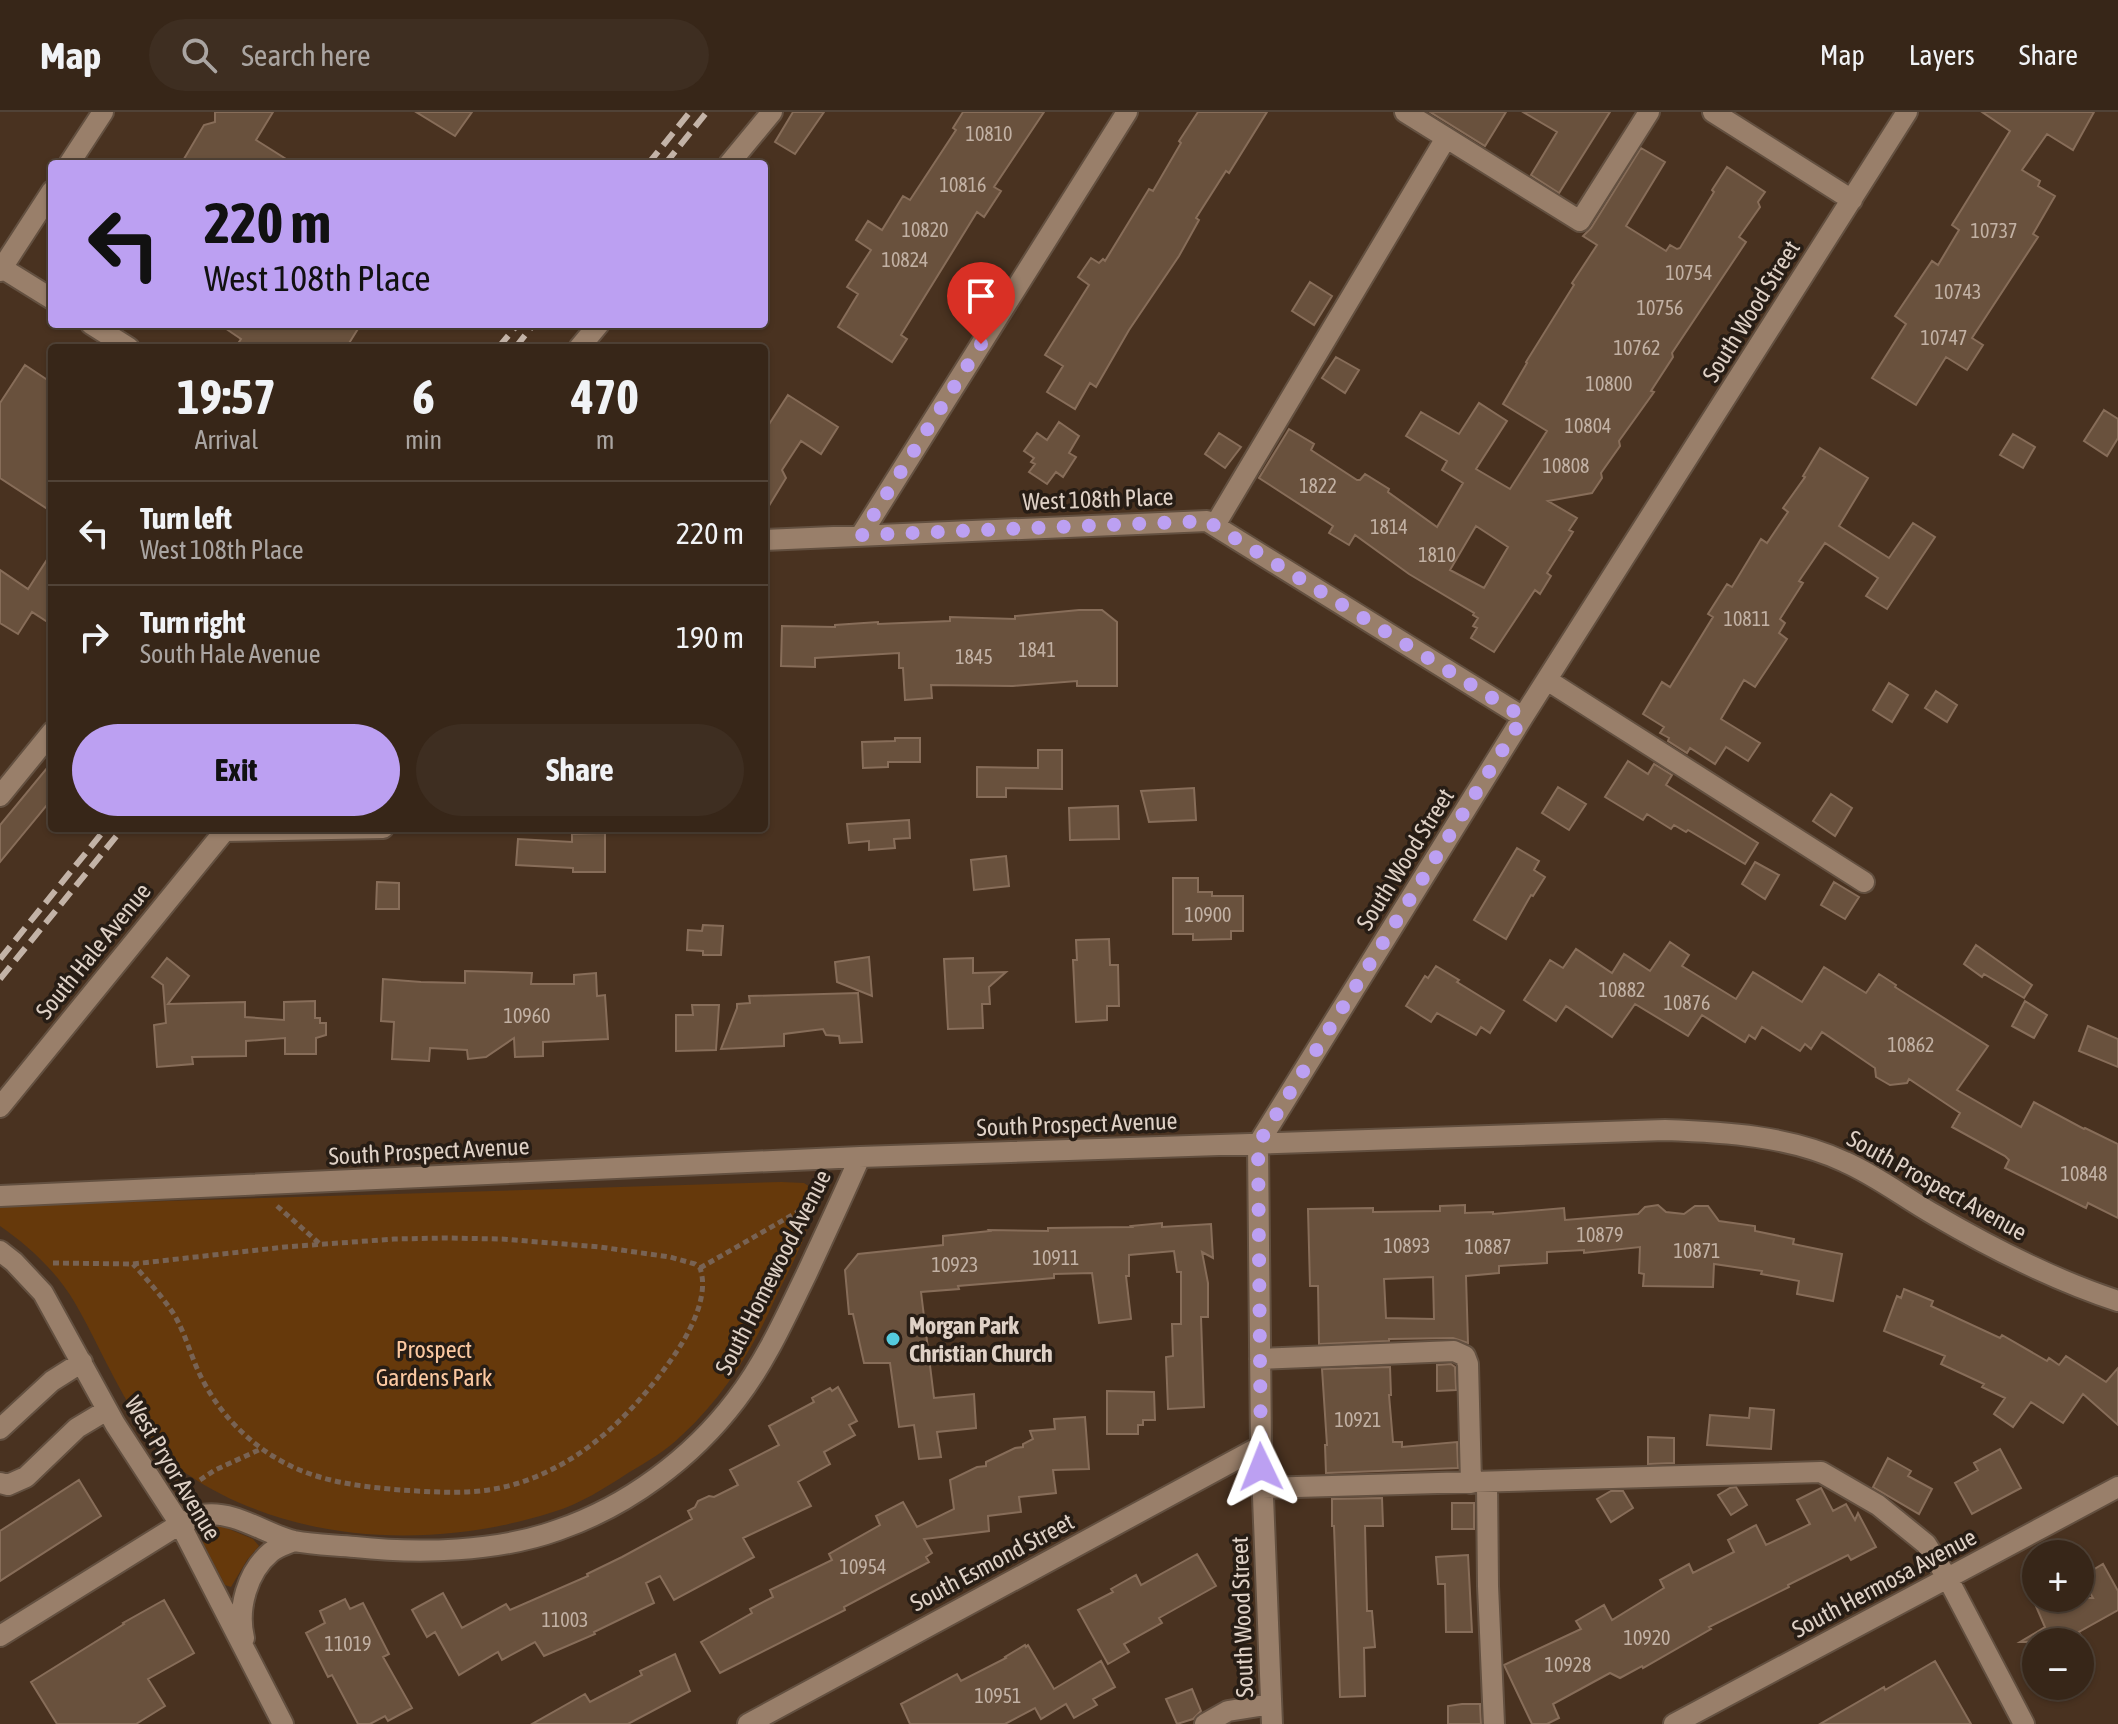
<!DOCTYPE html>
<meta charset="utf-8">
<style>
:root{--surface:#372618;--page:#3e2e21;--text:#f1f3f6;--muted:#aaa5a2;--line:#514337;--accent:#bca0f2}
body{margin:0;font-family:"Asap Condensed",sans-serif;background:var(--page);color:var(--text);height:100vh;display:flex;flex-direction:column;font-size:30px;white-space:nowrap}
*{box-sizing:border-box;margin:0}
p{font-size:26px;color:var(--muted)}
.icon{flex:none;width:44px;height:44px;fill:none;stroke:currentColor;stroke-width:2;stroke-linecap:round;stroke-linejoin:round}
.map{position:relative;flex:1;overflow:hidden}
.drawer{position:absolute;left:48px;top:232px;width:720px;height:488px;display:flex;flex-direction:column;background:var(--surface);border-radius:8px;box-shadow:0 2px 6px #0004,0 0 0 2px var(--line)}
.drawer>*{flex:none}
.top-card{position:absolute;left:48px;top:48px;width:720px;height:168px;border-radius:8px;box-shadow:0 2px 6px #0004,0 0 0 2px var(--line);background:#bca0f2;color:#111;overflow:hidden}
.tools{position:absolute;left:2022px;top:1428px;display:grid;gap:16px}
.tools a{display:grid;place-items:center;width:72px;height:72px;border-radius:50%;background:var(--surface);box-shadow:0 2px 6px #0004,0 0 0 2px var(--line);font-size:40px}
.pin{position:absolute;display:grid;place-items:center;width:68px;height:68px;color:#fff;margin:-82px -34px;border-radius:50% 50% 50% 0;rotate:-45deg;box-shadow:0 0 8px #0007}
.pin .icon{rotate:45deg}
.me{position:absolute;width:88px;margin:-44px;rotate:358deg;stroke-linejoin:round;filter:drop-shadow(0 0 6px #0008)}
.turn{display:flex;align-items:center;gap:28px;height:168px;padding:0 24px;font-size:36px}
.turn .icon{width:104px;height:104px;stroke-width:2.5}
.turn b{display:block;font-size:56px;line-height:68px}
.eta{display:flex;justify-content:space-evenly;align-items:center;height:136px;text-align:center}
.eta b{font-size:48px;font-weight:700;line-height:56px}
.primary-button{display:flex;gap:16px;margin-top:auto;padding:16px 24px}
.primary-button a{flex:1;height:92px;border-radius:48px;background:var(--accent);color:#111;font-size:32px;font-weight:700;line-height:92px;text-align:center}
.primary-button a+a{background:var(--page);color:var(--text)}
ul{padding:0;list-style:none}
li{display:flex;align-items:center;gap:24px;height:104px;padding:0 24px;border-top:2px solid var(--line)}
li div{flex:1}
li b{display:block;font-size:30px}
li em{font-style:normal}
header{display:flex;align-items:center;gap:48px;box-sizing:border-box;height:112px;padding:0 40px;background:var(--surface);border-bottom:2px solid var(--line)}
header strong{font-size:38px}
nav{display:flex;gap:44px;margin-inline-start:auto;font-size:28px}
.search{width:560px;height:72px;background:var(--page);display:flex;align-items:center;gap:20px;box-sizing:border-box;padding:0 28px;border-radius:44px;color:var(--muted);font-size:30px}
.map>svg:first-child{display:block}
.green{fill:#66390b}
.building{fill:#69513d;stroke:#876d59;stroke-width:2;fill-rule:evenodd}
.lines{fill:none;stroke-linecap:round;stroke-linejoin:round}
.minor-casing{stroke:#635040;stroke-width:24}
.path{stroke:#786354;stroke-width:5;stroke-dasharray:6 4;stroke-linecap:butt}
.minor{stroke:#997f6a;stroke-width:20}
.rail{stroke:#c3b3a7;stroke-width:6;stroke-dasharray:16 8;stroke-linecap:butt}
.route{stroke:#bca0f2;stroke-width:14;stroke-dasharray:0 25.2}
.poi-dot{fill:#54cadd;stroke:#271d15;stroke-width:3}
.labels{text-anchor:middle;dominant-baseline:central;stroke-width:7;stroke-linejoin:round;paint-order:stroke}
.number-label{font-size:20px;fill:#c2b1a4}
.street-label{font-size:24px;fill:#dfd1c6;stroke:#271d15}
.poi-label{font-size:24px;font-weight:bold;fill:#dfd1c6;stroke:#271d15;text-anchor:start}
.park-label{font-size:24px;fill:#fcc9a1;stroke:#271d15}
</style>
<header>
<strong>Map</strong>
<div class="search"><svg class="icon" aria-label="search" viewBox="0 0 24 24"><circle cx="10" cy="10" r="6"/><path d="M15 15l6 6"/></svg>Search here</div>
<nav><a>Map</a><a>Layers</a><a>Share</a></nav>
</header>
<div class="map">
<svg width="2118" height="1612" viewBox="0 0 2118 1612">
<rect width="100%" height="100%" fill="#493220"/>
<path class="green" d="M781,1070L804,1071L813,1077C816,1113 789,1157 774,1189C752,1239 722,1286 682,1323C667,1338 647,1350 628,1361C605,1376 580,1392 553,1400C435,1438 292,1433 187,1362C137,1328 105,1242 75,1191C57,1160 29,1134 0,1114V1095L6,1094Z
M219,1413L253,1427L259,1434L247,1448L231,1475L225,1473L204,1433L201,1422L209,1414Z"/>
<path class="building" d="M215,0H273L256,28L294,52H181L204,13L215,10Z
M416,0H472L455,24Z
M793,0H824L795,42L775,30Z
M963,0H1044L994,75L1001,79L984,105L977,100L901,223L907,227L892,250L838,215L858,182L847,175L871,138L856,128L868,109L882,118L903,84L910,88L956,18L953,16Z
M1198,0H1267L1229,61L1226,59L1196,106L1199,108L1179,144L1129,218L1096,275L1090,271L1075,297L1047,280L1063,254L1045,243L1089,173L1078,165L1091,146L1099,151L1103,147L1105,149L1149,77L1153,79L1181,31L1179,29Z
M1430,0H1506L1485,34Z
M1523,0H1610L1559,81L1531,63L1557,20Z
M1982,0H2094L2073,38L2047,22L2022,58L2040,69L2038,74L2055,84L2033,122L2038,125L1972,226L1983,233L1967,258L1946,245L1916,293L1872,266L1906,212L1895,204L1932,149L1938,153L1959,118L1952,113L2010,19Z
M1641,36L1665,50L1626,114L1666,139L1670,133L1677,137L1680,136L1714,80L1712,78L1727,55L1765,80L1758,90L1760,95L1739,125L1746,130L1672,241L1673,245L1651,279L1654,280L1619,329L1620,334L1601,361L1602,366L1592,381L1548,389L1577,406L1569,418L1573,420L1547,461L1551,464L1540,482L1535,478L1494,540L1471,526L1477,516L1473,514L1478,506L1473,503L1474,501L1409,462L1355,423L1349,433L1329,421L1333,414L1259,366L1289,317L1314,332L1311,338L1357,368H1360L1365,362L1389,377L1388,380L1437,415L1463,371L1442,358L1447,349L1406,324L1421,300L1459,322L1479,291L1507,309L1476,357L1510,377L1547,319L1503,292L1527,251L1526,250L1574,173L1572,171L1597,133L1583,124L1591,116ZM1476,414L1508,435L1484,476L1450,458Z
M1310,170L1332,184L1314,213L1292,199Z
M219,212H361L346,236H235L241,227Z
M1336,245L1359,258L1345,281L1322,266Z
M25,253L52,271V400L0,366V291Z
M788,283L838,315L821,342L801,329L782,358L786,366L764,402V320Z
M2104,298L2118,307V326L2107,344L2084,329Z
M1059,310L1079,324L1069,341L1076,345L1063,365L1056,360L1047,372L1029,360L1035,352L1031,350L1034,346L1024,339L1037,321L1047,328Z
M1219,321L1241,335L1225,356L1205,342Z
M2013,322L2035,335L2023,356L2000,343Z
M1820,336L1868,366L1839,414L1889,446L1913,411L1935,425L1887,497L1866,484L1878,466L1825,431L1799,469L1803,471L1780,507L1785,511L1779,521L1787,527L1755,575L1744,568L1721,607L1760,631L1748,649L1726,635L1715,652L1690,636L1687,641L1668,629L1669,626L1660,621L1664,615L1643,602L1662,570L1670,575L1713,505L1708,502L1727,472L1732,475L1761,427L1767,431L1788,400L1783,396L1805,365L1803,364Z
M52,440V513L32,500L18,522L0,511V458L28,477Z
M1079,498H1102L1117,510V574H1077V569L1013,574L931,573L932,586L905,588L903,556H899V541L815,546V555L781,554L782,514L835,515V513L878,510V512L950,509V505L1015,507V504Z
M1889,571L1908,583L1892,610L1873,598Z
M1936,579L1957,593L1947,610L1925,596Z
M895,626H920V650H888V655L863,656L862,630L895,629Z
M1038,638H1062V677L1006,676V685H977V655L1038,656Z
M1628,649L1648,662L1654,652L1672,663L1666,673L1758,731L1745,752L1688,718L1686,720L1674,713L1671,717L1647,702L1643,708L1605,685Z
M52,650V687L0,750V713Z
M1558,675L1586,692L1569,718L1542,701Z
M1194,676L1196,708L1149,710L1141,679Z
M1831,682L1852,696L1835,724L1813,709Z
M1118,694L1119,727L1070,728L1069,696Z
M909,708L910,726L894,727L895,736L869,738V729L849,731L847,712Z
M605,721V760H573V756L516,753L518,727L572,730V722Z
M1517,736L1539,749L1534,758L1545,765L1533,784L1531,783L1506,827L1474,808Z
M1006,744L1009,774L974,778L971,748Z
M1755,750L1779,763L1765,787L1742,772Z
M1173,766H1198V780H1212V784H1243V819H1231V827L1193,828V822H1173Z
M377,770L399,771V797H376Z
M1834,770L1859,785L1845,807L1821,793Z
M703,813L723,814L721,843H703V839L687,838L688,818L702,819Z
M1109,827L1110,853H1118L1119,894H1107V908L1076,910L1073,848H1077L1076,828Z
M1670,830L1689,843L1682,854L1736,887L1753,860L1802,890L1824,855L1866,881L1879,862L1896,873L1895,875L1988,934L1957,978L2021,1015L2034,990L2084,1017L2085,1016L2118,1032V1106L2088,1091L2086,1096L2005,1056L2009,1048L2005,1044L1952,1015L1960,1001L1909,967L1907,971L1890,973L1876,965L1875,956L1822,920L1811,937L1805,932L1800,939L1762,915L1755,927L1749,923L1745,930L1702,903L1688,924L1635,892L1612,925L1566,894L1556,909L1524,888L1550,848L1563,856L1576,837L1612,861L1624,842L1650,859Z
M1976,833L2032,873L2024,886L1984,862L1982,865L1964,852Z
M869,845L872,884L837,870L835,850Z
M167,846L189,864L168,892L245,890V905L284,908V890L315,889V906H320V911H326V923L316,926V942H285V926L246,929V944L192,945L193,952L157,955L154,913L166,911L163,873L152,865Z
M973,846V861L1006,860L989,875L990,892H982L983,916L948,917L944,847Z
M1436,854L1459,868L1457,870L1504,899L1490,921L1481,915L1476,923L1437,901L1431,910L1406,894L1425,864L1428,866Z
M465,859L532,861L531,872H574V863L596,861L597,884L605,883L608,927L543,930V944L515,945L514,926L486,945L468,947L467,938L430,936L429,949L392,947L394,910L381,909L383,867L421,870L465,871Z
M858,881L862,930L840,931L839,924L826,923L823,917L784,922V934L721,937L737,896V892L750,891L749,884Z
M2025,889L2047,903L2034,926L2012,914Z
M692,893H719L716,938L676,939V903H693Z
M2088,914L2118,927V955L2079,939Z
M1465,1093V1101L1493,1100V1102L1564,1096L1565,1108L1638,1102L1645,1095L1658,1093L1666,1100L1684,1102L1695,1094H1708L1719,1109L1755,1114V1119L1794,1127L1793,1132L1842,1142L1833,1189L1797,1182L1799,1169L1761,1162L1762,1159L1714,1152L1713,1175L1643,1174L1644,1162L1639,1161L1640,1135L1584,1141V1138L1547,1140V1151L1499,1154V1161L1466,1164L1468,1231L1453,1226L1389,1227V1229L1319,1232L1318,1174H1310L1308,1097L1373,1096V1100L1440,1099V1094ZM1433,1165L1434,1207L1386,1206L1384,1167Z
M1162,1111V1115L1211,1112L1213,1146L1202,1140L1208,1171V1205H1201L1204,1295L1168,1297L1166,1245L1173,1244L1172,1212H1181V1160H1177L1174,1139L1129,1143V1164H1126L1131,1207L1099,1211L1092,1161L1054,1162V1166L958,1174L959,1177L921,1180L934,1286L974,1282L976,1316L937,1320L941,1345L919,1347L914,1313L899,1315L890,1251H864L853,1202H849L845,1158L858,1142L943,1133V1124L990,1119L989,1118L1048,1119V1116L1132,1115L1131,1114Z
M1904,1177L1933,1189L1931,1194L2000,1226L2002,1223L2047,1249L2049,1246L2059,1253L2066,1244L2106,1270L2118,1256V1313L2083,1282L2063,1311L2031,1290L2013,1315L1994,1302L2005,1286L1982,1275L1984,1272L1941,1252L1945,1244L1884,1219L1897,1184L1901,1186Z
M1451,1252L1455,1255L1456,1278L1437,1279V1253Z
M1390,1255L1391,1283H1389L1393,1330H1402V1335L1457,1330L1458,1356L1326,1361L1325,1333H1327L1322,1257Z
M838,1275L857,1309L849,1313L855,1323L824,1340L830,1352L798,1370L811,1394L743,1426L754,1445L674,1488L660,1464L646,1471L654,1491L594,1520L595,1522L544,1544L535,1530L502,1548L498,1540L459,1563L435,1520L427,1525L412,1498L443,1481L462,1516L506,1492L510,1498L588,1464L587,1462L622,1445L692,1407L688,1399L695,1395L698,1389L709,1384L714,1385L738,1373L730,1358L779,1333L769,1314L814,1290L812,1286L830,1276L832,1279Z
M1107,1279L1154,1280L1155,1308H1143V1313H1138V1322H1107Z
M1750,1296L1774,1298L1771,1337L1707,1333L1710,1303L1749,1306Z
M1085,1305L1089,1357L1053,1358L1056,1381L1019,1385L1021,1400L988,1404L989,1419L924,1427L932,1441L926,1445L929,1450L844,1495L845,1498L720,1561L701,1530L752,1501L750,1497L773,1485L770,1478L832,1448L829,1442L880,1413L876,1404L903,1390L917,1415L954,1397L950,1368L977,1355L986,1354V1350L1015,1336L1023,1335V1332L1033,1327L1030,1319L1055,1317L1054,1307Z
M1648,1325L1674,1326V1351L1648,1352Z
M2000,1337L2021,1376L1972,1402L1955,1371L1978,1358L1974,1351Z
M1888,1346L1911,1359L1908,1364L1932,1377L1919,1402L1873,1375Z
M79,1368L101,1404L0,1469V1419Z
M1736,1375L1747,1393L1731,1403L1718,1383L1730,1376Z
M1821,1376L1833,1399L1846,1392L1855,1408L1858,1401L1876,1435L1851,1448L1848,1443L1788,1473L1789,1475L1709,1515L1711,1517L1643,1556L1642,1554L1620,1566L1610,1561L1553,1592L1559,1606L1547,1612H1532L1504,1553L1581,1517L1576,1509L1604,1493L1612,1508L1664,1476L1660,1468L1689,1452L1693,1461L1734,1440L1728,1428L1756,1413L1766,1433L1810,1412L1797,1388Z
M1611,1379H1623L1633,1396L1611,1410L1597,1387Z
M1382,1386L1383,1414H1365L1367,1499H1372L1375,1535L1364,1536L1365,1584L1340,1585L1334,1414H1332V1387Z
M1452,1391H1474V1417H1452Z
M1197,1442L1216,1474L1159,1506L1162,1511L1124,1532L1129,1540L1108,1552L1078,1498L1113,1480L1111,1477L1136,1463L1141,1473Z
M1468,1443L1472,1520H1446L1445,1472H1438L1436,1445Z
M2103,1452L2118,1479V1498L2079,1520L2084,1530H2020L2045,1515L2035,1492L2046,1486H2093L2081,1465Z
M345,1487L350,1497L363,1491L389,1542L383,1545L412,1596L388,1609L385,1604L370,1612H358L332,1563L328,1565L306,1521L325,1511L320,1499Z
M164,1488L194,1541L148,1567L165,1594L136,1612H57L31,1570L124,1512L123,1511Z
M1025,1533L1026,1535L1028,1533L1054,1577L1101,1549L1115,1575L1093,1587L1097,1593L1074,1606L1066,1592L1041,1607L1035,1596L1005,1612H910L901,1592L957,1562L961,1569L1006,1546L1005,1545Z
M675,1542L690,1579L628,1612H532L585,1582L590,1590L642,1563L640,1559Z
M1935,1549L1971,1612H1820L1884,1575L1885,1578Z
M1192,1577L1201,1599L1193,1607L1177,1612L1166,1587Z
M1462,1592H1480L1481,1612H1448V1594Z"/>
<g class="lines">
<defs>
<path id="minor" d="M1405,0L1580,109L1649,0
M1713,0L1852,88
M69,52L103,0
M729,52L772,0
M2,156L52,187
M0,159L52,79
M91,212L129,236
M579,236L599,212
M1215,413L1446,26
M861,423L1127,0
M764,428L1207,409L1523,605
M1547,568L1864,770
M0,684L52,620
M225,719L383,716
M0,995L227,716
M0,1084L860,1045L1665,1018C1725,1020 1790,1024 1845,1050C1877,1064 1905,1086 1935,1103C1993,1137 2054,1168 2118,1189
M0,1139L14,1150L43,1181L115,1312L180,1412L283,1612
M1260,1247L1454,1239L1465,1244L1468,1252L1471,1371
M0,1317L52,1269L82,1250
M1487,1370L1488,1474L1494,1612
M0,1371L8,1373L26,1365L77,1316L107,1298
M1262,1376L1821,1360L1878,1393L1926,1432L1948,1467L2024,1612
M0,1524L180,1412C187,1410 195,1404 202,1403C236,1398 264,1422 294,1429C314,1433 335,1433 355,1435C419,1442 497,1440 558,1418C628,1394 692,1346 736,1288C766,1249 786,1204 807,1161C825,1122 843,1084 860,1045
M244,1526C237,1497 247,1460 271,1440C277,1435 287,1432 294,1429
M748,1612L1261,1334
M1205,1612L1228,1599L1271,1592
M1272,1612L1261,1334L1258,1032L1523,605L1907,0
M1674,1612L2118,1375"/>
</defs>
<use href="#minor" class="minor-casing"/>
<path class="path" d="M277,1094L320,1132
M53,1151L133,1152L285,1135L394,1127L445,1126L502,1127L600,1135L670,1145L695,1152L700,1156C710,1184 689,1222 673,1245C631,1305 576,1358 504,1375C471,1383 434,1380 401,1378C365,1375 329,1371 295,1356C251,1336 215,1299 196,1254C189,1237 184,1220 175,1204C163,1185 148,1169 133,1152
M700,1156L801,1098
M200,1368L215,1358L261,1337"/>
<use href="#minor" class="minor"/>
<path class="rail" d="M648,52L690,0
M665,52L707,0
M498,236L518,212
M515,236L534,212
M0,847L106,716
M0,867L123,716"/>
</g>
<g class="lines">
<path class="route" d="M981,232L861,423L1207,409L1523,605L1258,1032L1261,1355"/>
</g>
<circle class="poi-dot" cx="893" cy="1227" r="8"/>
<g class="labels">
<g class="number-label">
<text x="989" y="21">10810</text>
<text x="963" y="72">10816</text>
<text x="925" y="117">10820</text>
<text x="1994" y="118">10737</text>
<text x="905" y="147">10824</text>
<text x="1689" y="160">10754</text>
<text x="1958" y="179">10743</text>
<text x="1660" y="195">10756</text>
<text x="1944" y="225">10747</text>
<text x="1637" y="235">10762</text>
<text x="1609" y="271">10800</text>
<text x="1588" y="313">10804</text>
<text x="1566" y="353">10808</text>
<text x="1318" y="373">1822</text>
<text x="1389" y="414">1814</text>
<text x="1437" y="442">1810</text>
<text x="1747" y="506">10811</text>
<text x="1037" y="537">1841</text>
<text x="974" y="544">1845</text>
<text x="1208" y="802">10900</text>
<text x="1622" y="877">10882</text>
<text x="1687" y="890">10876</text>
<text x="527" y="903">10960</text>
<text x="1911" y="932">10862</text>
<text x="2084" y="1061">10848</text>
<text x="1600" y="1122">10879</text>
<text x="1407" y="1133">10893</text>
<text x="1488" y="1134">10887</text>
<text x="1697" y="1138">10871</text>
<text x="1056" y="1145">10911</text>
<text x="955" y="1152">10923</text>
<text x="1358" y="1307">10921</text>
<text x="863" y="1454">10954</text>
<text x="565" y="1507">11003</text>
<text x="1647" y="1525">10920</text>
<text x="348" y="1531">11019</text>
<text x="1568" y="1552">10928</text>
<text x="998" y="1583">10951</text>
</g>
<g class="street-label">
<text transform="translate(1751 199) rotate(-58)">South Wood Street</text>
<text transform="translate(1098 387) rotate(-2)">West 108th Place</text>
<text transform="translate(1405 747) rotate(-58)">South Wood Street</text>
<text transform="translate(93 839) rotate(-51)">South Hale Avenue</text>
<text transform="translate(1077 1012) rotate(-2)">South Prospect Avenue</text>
<text transform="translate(429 1039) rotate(-3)">South Prospect Avenue</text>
<text transform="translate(1937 1073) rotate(29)">South Prospect Avenue</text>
<text transform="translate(773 1160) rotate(-63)">South Homewood Avenue</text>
<text transform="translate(173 1356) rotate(59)">West Pryor Avenue</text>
<text transform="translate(992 1450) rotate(-28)">South Esmond Street</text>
<text transform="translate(1884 1471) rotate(-28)">South Hermosa Avenue</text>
<text transform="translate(1242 1505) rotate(-92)">South Wood Street</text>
</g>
<g class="poi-label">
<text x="909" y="1213">Morgan Park<tspan x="909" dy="28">Christian Church</tspan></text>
</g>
<g class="park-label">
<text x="434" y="1237">Prospect<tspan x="434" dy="28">Gardens Park</tspan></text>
</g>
</g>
</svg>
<div class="tools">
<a>+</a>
<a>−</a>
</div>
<div class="pin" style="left:981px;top:232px;background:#d93025"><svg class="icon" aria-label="arrive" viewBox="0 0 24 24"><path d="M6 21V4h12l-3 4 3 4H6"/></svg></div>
<svg class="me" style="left:1261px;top:1355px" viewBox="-20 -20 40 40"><path d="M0-17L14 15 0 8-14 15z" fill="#bca0f2" stroke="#fff" stroke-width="4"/></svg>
<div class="top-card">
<div class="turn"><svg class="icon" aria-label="left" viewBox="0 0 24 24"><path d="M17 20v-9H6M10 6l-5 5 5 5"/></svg><div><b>220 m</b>West 108th Place</div></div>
</div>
<section class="drawer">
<div class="eta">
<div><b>19:57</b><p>Arrival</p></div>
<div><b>6</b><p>min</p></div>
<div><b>470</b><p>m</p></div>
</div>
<ul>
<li><svg class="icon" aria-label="left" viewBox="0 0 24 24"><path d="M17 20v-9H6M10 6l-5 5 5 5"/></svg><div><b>Turn left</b><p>West 108th Place</p></div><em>220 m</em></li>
<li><svg class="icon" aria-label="right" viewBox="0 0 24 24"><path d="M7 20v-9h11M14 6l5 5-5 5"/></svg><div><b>Turn right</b><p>South Hale Avenue</p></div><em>190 m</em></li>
</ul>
<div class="primary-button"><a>Exit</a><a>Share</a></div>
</section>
</div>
